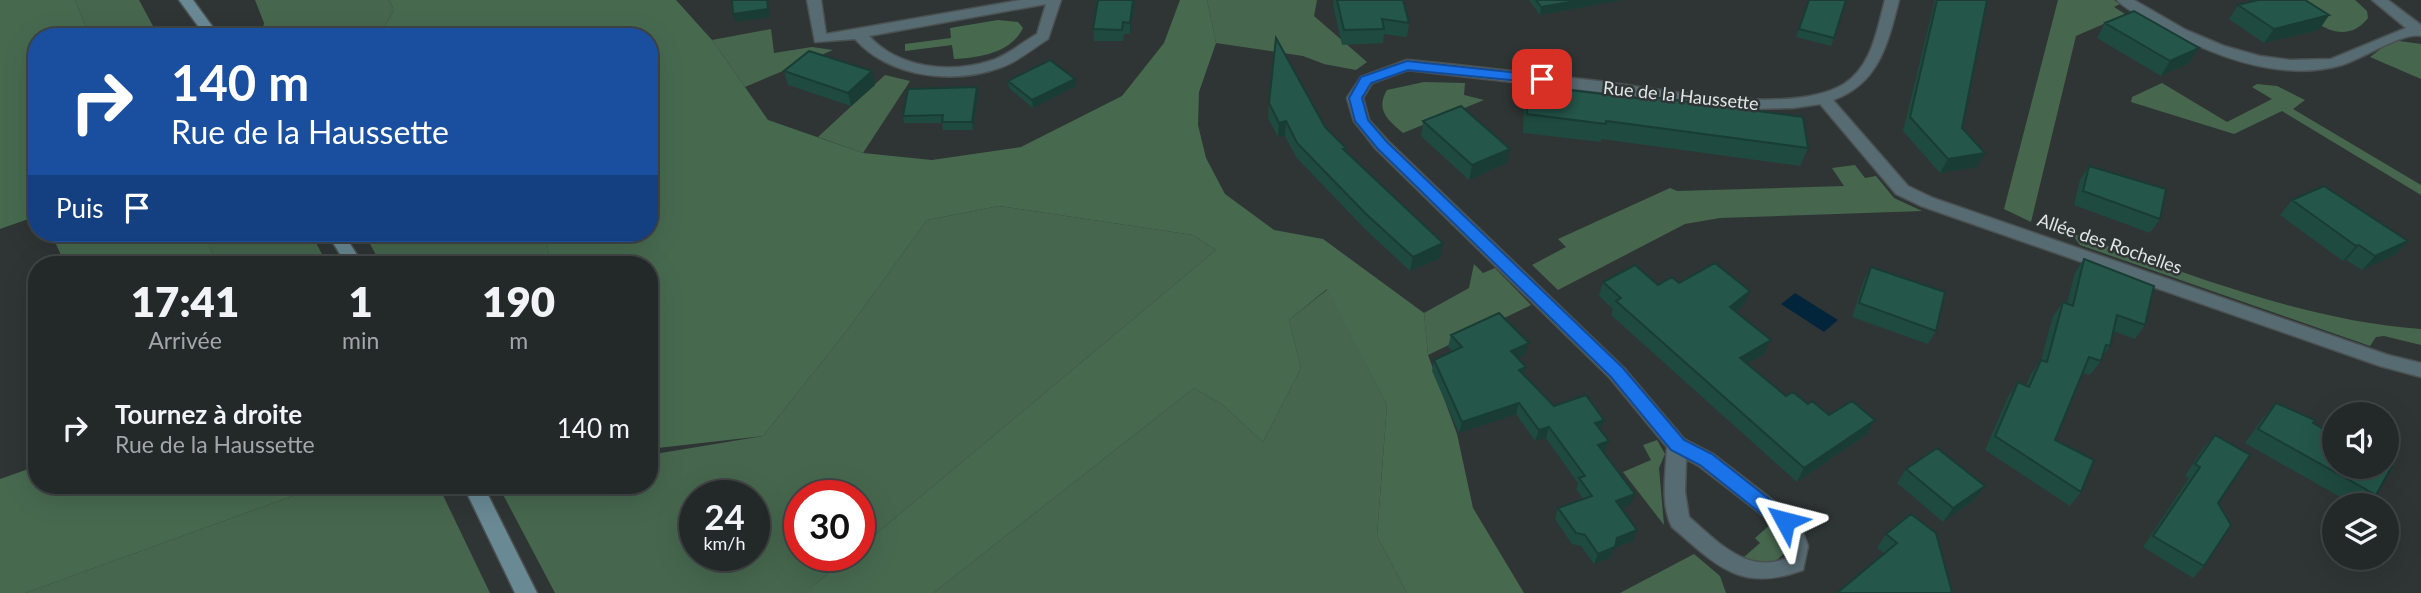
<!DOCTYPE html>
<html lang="fr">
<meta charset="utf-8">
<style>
:root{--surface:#232828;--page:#2b3030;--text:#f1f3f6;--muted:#a3a6a8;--line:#404445}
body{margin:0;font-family:Lato,sans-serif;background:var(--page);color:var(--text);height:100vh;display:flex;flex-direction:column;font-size:26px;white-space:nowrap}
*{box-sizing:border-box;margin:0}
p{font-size:23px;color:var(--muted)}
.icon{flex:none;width:38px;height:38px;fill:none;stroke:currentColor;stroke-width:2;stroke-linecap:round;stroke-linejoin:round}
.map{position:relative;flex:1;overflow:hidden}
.side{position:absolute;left:28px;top:256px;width:630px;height:238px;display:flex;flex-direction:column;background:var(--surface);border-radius:28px;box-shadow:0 7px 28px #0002,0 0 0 2px var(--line)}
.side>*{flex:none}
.banner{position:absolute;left:28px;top:28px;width:630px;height:214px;border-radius:28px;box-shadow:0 7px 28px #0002,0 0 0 2px var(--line);background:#1a4fa0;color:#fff;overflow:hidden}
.buttons{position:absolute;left:2322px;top:402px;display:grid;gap:14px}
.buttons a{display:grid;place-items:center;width:77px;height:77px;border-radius:50%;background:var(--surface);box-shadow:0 7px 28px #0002,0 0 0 2px var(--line);font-size:35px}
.speed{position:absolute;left:679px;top:480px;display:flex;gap:14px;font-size:35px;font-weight:700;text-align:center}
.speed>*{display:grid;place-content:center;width:91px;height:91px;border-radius:50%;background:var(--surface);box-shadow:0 7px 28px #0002,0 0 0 2px var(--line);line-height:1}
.speed small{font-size:18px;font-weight:400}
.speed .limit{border:10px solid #d22;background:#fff;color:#111}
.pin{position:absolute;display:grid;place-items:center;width:60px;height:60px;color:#fff;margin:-30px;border-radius:14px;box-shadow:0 4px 10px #0006}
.me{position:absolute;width:77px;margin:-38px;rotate:308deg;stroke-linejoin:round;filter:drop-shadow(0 0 5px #0008)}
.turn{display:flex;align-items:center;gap:24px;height:147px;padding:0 28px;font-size:32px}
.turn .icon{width:91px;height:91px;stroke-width:2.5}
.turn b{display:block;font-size:49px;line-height:60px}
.then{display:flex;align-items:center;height:66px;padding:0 28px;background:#0003;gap:14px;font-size:26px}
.eta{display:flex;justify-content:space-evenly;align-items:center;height:119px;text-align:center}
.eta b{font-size:42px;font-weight:800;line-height:49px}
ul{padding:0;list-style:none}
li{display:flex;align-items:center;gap:21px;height:105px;padding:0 28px}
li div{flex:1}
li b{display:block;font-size:26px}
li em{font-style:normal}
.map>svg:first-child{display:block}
.green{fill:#46674e;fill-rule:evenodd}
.forest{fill:#476a4f}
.water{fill:#02253c}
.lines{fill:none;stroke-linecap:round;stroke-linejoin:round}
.minor-casing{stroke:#4b5151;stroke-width:3}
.secondary-casing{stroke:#4b5151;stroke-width:3}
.minor{fill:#576b72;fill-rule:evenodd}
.secondary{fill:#698994;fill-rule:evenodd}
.wall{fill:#1f4a40}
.shaded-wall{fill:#193c34}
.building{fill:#24564a;stroke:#193c34;stroke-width:2}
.route{fill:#1a73e8;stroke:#114b97;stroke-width:2}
.labels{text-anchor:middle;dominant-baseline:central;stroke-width:5;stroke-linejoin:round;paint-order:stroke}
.street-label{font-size:18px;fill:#e0e4e4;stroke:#2f3535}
</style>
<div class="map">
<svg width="2421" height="593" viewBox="0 0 2421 593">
<rect width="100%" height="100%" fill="#2f3535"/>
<path class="green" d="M75,0H139L153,26L163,37H90Z
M255,0H389L394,10L379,37H261L264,23Z
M1207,0H1317L1314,16L1367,62L1356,70L1324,64L1303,56L1216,43Z
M2058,0H2114L2120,4L2114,7L2133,19L2135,31L2115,19L2076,36L2031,222L2004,209Z
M2284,0H2355L2367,11L2368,18C2342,51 2309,17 2284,0Z
M771,29L774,53L812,47L833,50L745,87L712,40Z
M2399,41L2421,44V79L2370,57L2390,42Z
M885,75L910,81L863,153L818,137Z
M1424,82L1465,83L1464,95L1484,100L1403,133C1388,120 1375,110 1387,90Z
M2162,83L2227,122L2272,99L2252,87L2257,84L2277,86L2305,100L2293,109L2421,185V195L2282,111L2234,134L2131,102L2132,97Z
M1855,165L1865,178L1876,176L1894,198L1922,211L1720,218L1685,224L1558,290L1532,265L1566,247L1558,239L1670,188L1677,191L1844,186L1832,168Z
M999,206L1193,235L1216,250L859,548V495H800V555H851L813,586V593H555L498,485H649V455L763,436L848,329L927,220ZM695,495H754V555H695Z
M204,233H311L327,264H217Z
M364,233H547L549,264H381Z
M2071,233C2185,272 2300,320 2421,329V345L2384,336L2376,337L2370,346L2080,245Z
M1474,264L1483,273L1495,268L1531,305L1428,355L1424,313L1469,288Z
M1328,289L1387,405L1377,536L1407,593H933L1194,388L1223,405L1263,442L1301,368L1289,320Z
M1657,440L1665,454L1659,468L1664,525L1623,472L1651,460L1643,445Z
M323,485H438L490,593H25Z
M1771,524C1781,532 1783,538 1786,550C1776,567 1760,565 1744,557L1760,543L1755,538Z
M1694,554L1720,576L1726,593H1620Z"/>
<path class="forest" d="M0,0H75L90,37H37V216L0,229Z
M389,0H676L712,40L768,120L863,153L932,160L1021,147L1122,96L1164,43L1180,0H1207L1216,43L1199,92L1198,125L1206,158L1225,194L1274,230L1323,239L1424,313L1428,355L1457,434L1473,508L1524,593H1407L1377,536L1387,405L1327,289L1289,320L1301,368L1263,442L1223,405L1194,388L933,593H813V586L851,555H859V548L1216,250L1193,235L999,206L927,220L848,329L763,436L649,449V264H549L547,233H649V37H379L394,10Z
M998,20L1018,22L1023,28C1010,54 979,57 954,59L952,45L905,51V44L951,38L950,28Z
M51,233H204L217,264H65Z
M37,466V485H323L25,593H0V479Z"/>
<path class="water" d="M1795,293L1838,320L1824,332L1781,304Z"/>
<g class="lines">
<defs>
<path id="minor" d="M807,0H821L826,34L1021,0H1061L1048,39C1033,48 1019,61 1002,67C954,85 890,78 855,39L815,42ZM1046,4L1037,34C1021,43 1007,56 990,61C950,74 898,68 869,36Z
M1885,0H1899C1888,43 1879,84 1833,100L1908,186L1933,198L2388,355L2421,363V377L2380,366L1921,206L1896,194L1820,104L1793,108L1748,109L1408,70L1372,83L1363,98L1369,120L1388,141L1624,368L1684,439L1713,454L1792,515L1802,530L1808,546L1803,570C1741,593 1717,566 1672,527C1660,504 1666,472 1667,447L1610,378L1376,149L1354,121L1347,98L1361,77L1407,60C1471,66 1534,74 1598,81C1661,89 1790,117 1844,84C1872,66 1877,30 1885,0ZM1686,459L1699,466L1778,527L1787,541V558C1747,575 1717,541 1689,517L1685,492Z
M2117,0H2134L2186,30L2224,46L2260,56L2290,60L2331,59L2406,28L2372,0H2388L2421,25V36C2403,32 2362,59 2342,65C2277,84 2203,52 2148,20C2138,14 2125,9 2117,0Z"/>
<path id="secondary" d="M179,0H193L220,37H206Z
M327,233H343L363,264H346Z
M463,485H483L537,593H515Z"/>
</defs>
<use href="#minor" class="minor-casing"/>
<use href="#secondary" class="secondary-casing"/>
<use href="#minor" class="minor"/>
<use href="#secondary" class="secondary"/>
</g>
<path class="wall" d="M1135,0L1130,34H1124L1123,41H1094L1093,29Z
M1334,0H1403L1409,23L1407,37L1384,34L1383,43L1342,45L1333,5Z
M1529,0H1623L1540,15Z
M1809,0L1834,38L1831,46L1796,37Z
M1935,0H1987L1962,128L1977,167L1940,173L1903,131Z
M2238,5L2329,15L2319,30L2264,43L2229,19Z
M2105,23L2189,63L2161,76L2097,38Z
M784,71H872L875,85L851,106L788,85Z
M1008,81L1076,86L1033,108L1009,88Z
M1528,85L1644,99L1645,96L1808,148L1800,166L1601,139V142L1523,133L1524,103Z
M977,87L978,95L973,130H943L942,123H904L903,116Z
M1269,103L1325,127L1346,148L1345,152L1440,258L1410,271L1365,229L1296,157L1285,136L1278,137L1268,118Z
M1423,121L1507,163L1469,180L1421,136Z
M2089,166L2160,219L2150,233L2074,205L2080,180Z
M2292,200L2408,241L2395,255L2362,270L2346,260L2343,261L2280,215Z
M2084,259L2145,325L2135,339L2113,331L2110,346L2103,356L2101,361L2090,375L2083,373L2055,440L2081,492L2070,506L1985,450L2008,397L2018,382L2026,386L2031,374L2041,360L2053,316L2063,302L2067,304L2075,273Z
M1871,267L1936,331L1928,344L1852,317L1864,280Z
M1603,282L1658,285L1679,283L1744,305L1736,312L1764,354L1747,364L1786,396L1808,404L1829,415L1875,420L1867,434L1797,482L1611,315L1613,309L1599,296Z
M1451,335L1526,354L1518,358L1526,367L1524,375L1554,406L1604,420L1600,430L1609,441L1605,452L1604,453L1630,505L1621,508L1633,541L1614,548L1610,558L1594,564L1581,546L1572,544L1555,519L1558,508L1583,499L1576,489L1578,483L1546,438L1535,441L1516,414L1459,433L1432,371L1434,360L1453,351L1448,347Z
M2276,403L2313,423L2376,495L2364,506H2356L2245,443L2263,418Z
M2215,435L2218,503L2204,566L2193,578L2143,547L2189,478L2185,476L2204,447Z
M1906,469L1985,486L1974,500L1943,522L1897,483Z
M1911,514L1951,593L1884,553L1877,548L1886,534Z"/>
<path class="shaded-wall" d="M767,0H768L770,17L735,22L733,14Z
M1133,0H1135L1130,34V23Z
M1581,0H1623L1540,15L1541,7Z
M2329,15L2319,30L2264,43L2274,29Z
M2199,48L2189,63L2161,76L2170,61Z
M872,71L875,85L851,106L848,93Z
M1075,79L1076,86L1033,108L1032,100Z
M977,87L978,95L973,130L972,122Z
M1286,121L1285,136L1278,137L1279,123Z
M1510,149L1507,163L1469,180L1472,165Z
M1985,153L1977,167L1940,173L1948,159Z
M2408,241L2395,255L2362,270L2375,256Z
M1443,243L1440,258L1410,271L1413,257Z
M2359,245L2346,260L2343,261L2356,246Z
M1750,291L1744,305L1724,321L1730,307Z
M1771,340L1764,354L1734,371L1740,358Z
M1529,343L1526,354L1508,362L1511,351Z
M1526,367L1523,378L1519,370Z
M1519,403L1516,414L1459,433L1462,422Z
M1604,420L1600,431L1595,423Z
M1875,420L1867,434L1797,482L1804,468Z
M1549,427L1546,438L1535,441L1539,430Z
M1609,441L1605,452L1594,456L1598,445Z
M1985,486L1974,500L1943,522L1953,508Z
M1635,494L1630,505L1612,512L1616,501Z
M1637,530L1633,541L1614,548L1610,558L1594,564L1598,554L1617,538Z"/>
<path class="building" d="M732,0H767L768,9L733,14Z
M1098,0H1133L1130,23L1123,22L1122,30L1093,29Z
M1337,0H1403L1409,23L1382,19L1384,29L1344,30Z
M1536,0H1581L1541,7Z
M1809,0H1846L1834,38L1799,29Z
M1937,0H1987L1962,128L1985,153L1948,159L1910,117Z
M2258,0H2305L2329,15L2274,29L2238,5Z
M2134,11L2199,48L2170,61L2105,23Z
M1276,38L1325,127L1346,148L1343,149L1443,243L1413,257L1366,214L1297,143L1286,121L1279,123L1269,103Z
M809,51L872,71L848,93L784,71Z
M1050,60L1075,79L1032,100L1008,81Z
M1528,85L1645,99V96L1803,117L1808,148L1606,121V124L1527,114Z
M977,87L972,122H942L943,115L903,116L908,89Z
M1461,106L1510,149L1472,165L1423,121Z
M2089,166L2166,189L2160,219L2083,191Z
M2324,186L2408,241L2375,256L2359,245L2356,246L2292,200Z
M2084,259L2154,286L2145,325L2117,315L2110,346L2106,345L2101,361L2089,357L2055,440L2094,460L2081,492L1995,436L2018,382L2029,387L2041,360L2047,362L2063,302L2073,306Z
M1715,263L1750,291L1730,307L1771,340L1740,358L1786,396L1793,392L1808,404L1812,401L1829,415L1852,401L1875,420L1804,468L1616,301L1621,298L1603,282L1635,265L1658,285L1672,277L1679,283Z
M1871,267L1945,292L1936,331L1859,303Z
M1499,313L1529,343L1511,351L1526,367L1519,370L1554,406L1586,395L1604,420L1595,423L1609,441L1598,445L1635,494L1616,501L1637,530L1617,538L1615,547L1598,554L1585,535L1576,533L1558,508L1592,496L1579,478L1585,476L1549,427L1539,430L1519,403L1462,422L1434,360L1462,347L1451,335Z
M2276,403L2315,420L2313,423L2334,435V467H2387V463L2392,466L2376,495L2258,429Z
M2215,435L2250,455L2218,503L2231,525L2204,566L2153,536L2200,467L2195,464Z
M1937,448L1985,486L1953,508L1906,469Z
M1911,514L1936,533L1952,592L1950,593H1837L1897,543L1886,534Z"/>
<path class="route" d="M1407,61L1547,76V82L1542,83L1408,70L1371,83L1362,98L1368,120L1387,142L1623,368L1684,440L1712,454L1791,516L1794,521L1791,527L1785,529L1778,527L1700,465L1671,450L1611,377L1377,148L1355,121L1349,98L1361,77Z"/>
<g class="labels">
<g class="street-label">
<text transform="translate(1681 95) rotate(6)">Rue de la Haussette</text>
<text transform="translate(2110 243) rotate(19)">Allée des Rochelles</text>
</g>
</g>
</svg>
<div class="buttons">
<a><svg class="icon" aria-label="sound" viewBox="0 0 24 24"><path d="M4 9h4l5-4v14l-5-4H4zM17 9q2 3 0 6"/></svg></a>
<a><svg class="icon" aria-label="layers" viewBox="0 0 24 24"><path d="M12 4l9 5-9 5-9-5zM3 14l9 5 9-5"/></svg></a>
</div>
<div class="speed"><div>24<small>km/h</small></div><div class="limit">30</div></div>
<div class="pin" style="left:1542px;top:79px;background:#d93025"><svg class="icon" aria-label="arrive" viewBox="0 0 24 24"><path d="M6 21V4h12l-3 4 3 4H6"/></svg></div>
<svg class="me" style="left:1785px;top:521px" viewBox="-20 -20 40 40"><path d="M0-17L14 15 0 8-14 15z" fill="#1a73e8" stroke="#fff" stroke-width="4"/></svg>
<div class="banner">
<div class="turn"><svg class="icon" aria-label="right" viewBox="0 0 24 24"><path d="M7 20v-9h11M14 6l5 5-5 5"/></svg><div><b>140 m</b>Rue de la Haussette</div></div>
<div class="then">Puis<svg class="icon" aria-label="arrive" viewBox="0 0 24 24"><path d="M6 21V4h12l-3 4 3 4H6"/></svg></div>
</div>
<section class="side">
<div class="eta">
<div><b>17:41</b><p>Arrivée</p></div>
<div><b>1</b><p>min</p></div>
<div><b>190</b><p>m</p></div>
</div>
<ul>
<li><svg class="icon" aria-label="right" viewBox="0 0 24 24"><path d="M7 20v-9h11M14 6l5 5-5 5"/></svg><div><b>Tournez à droite</b><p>Rue de la Haussette</p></div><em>140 m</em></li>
</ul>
</section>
</div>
